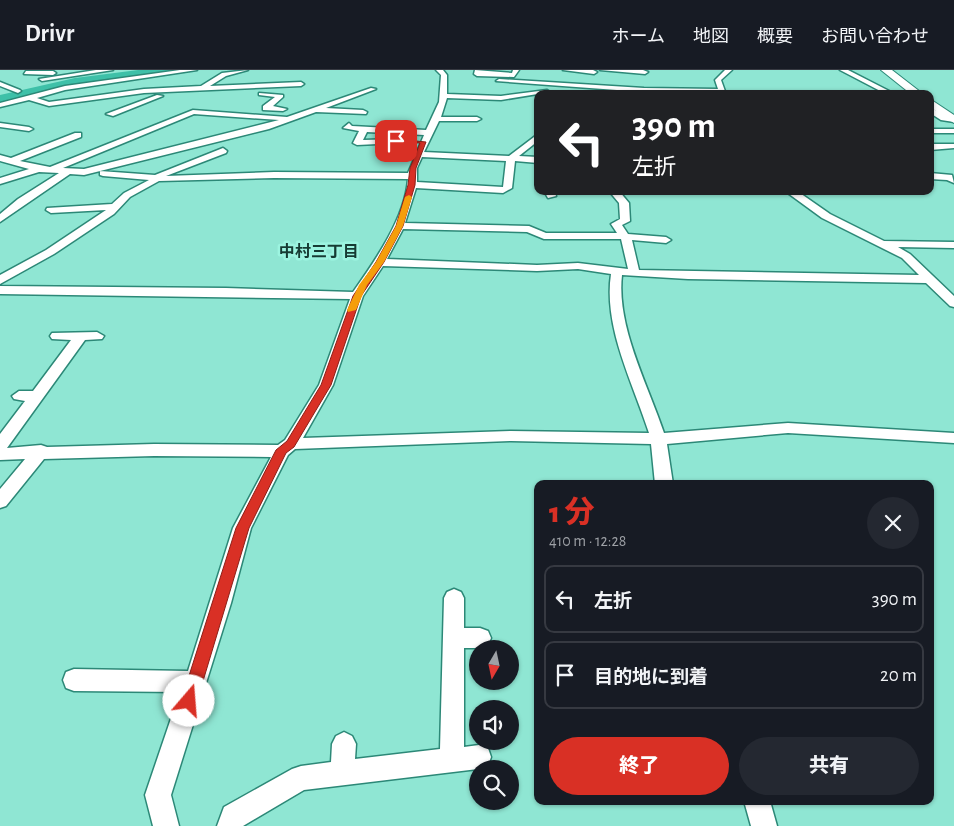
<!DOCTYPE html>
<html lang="ja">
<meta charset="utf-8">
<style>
:root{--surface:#171b24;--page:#242831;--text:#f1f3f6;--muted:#9ea1a6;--line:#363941;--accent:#d93025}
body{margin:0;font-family:"Alegreya Sans","Noto Sans JP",sans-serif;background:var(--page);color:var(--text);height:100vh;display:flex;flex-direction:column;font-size:19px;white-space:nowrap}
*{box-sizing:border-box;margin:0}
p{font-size:16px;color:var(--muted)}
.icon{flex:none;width:28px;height:28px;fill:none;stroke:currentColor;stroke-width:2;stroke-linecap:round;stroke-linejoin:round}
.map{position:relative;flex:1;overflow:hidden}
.drawer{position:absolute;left:534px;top:410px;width:400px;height:325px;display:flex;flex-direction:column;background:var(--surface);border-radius:10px;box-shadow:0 1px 4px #0004}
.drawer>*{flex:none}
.banner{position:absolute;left:534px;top:20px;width:400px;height:105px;border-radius:10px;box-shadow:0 1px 4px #0004;background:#202124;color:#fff;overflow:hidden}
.needle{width:32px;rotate:189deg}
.buttons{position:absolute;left:469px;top:570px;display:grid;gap:10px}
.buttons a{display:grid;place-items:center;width:50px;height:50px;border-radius:50%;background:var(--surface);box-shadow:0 1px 4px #0004;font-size:25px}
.pin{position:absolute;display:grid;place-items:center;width:42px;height:42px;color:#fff;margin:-21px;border-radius:10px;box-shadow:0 2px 8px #0006}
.me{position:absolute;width:55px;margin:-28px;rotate:18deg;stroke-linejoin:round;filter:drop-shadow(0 0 4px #0008)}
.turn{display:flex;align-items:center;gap:18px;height:105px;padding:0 15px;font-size:22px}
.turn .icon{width:65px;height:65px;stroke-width:2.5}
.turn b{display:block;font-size:35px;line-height:42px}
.round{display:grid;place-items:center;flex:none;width:52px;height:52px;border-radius:26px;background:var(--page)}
.overview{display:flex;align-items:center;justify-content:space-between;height:85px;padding:0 15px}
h1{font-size:30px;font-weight:800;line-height:38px;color:var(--accent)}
.primary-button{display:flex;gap:10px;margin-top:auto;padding:10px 15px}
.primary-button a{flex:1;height:58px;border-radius:30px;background:var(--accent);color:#fff;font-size:20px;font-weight:800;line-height:58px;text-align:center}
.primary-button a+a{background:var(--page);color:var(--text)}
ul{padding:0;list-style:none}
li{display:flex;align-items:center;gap:15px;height:68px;margin:0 10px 8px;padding:0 5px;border:2px solid var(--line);border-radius:10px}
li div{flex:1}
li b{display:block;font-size:19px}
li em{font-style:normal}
header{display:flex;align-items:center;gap:30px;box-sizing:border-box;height:70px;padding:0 25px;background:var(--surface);border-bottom:1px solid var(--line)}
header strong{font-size:24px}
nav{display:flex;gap:28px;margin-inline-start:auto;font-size:18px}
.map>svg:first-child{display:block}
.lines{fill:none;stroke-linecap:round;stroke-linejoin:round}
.river{fill:#3ec0a8;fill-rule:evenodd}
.street-casing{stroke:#2c8877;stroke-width:3}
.secondary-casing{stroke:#2c8877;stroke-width:2}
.street{fill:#fff;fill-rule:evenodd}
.secondary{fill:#fff;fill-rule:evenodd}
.route{fill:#d93025;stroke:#8d1f18}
.slow{fill:#f59e0b}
.labels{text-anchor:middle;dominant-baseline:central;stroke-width:5;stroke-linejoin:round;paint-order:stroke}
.far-neighbourhood-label{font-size:16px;font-weight:bold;fill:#163b33;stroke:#9cf4e0}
</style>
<header>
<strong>Drivr</strong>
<nav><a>ホーム</a><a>地図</a><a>概要</a><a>お問い合わせ</a></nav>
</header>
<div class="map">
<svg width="954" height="756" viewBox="0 0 954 756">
<rect width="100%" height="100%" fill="#8fe6d3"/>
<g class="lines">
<path class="river" d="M138,0H179L172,4L75,16L0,35V25L75,8Z"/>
<defs>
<path id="street" d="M96,0H113L42,11L39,9Z
M180,0H197L65,20L37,28L49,32L144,19L201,16L222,3L248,0L226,6L210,16L301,12L304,14L301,16L144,23L49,36L29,30L0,37V33L65,16Z
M436,0H443L447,5V24L501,26L547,20L550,22L501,30L447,28L441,47H477L481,49L477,51H439L424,82L509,86L538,64V71L519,86L538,87V93L515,91L512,118L503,123L416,118L405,153L529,156L546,163H617L611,154L620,149L619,133L609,121H619L629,133L630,151L622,155L628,164L666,167L671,170L666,173L632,170L639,200L919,205L902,188L822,148L785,121H797L830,144L884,171L954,172V178L898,177L910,184L954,226V237L950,236L926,213L688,209L622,205C616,256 648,315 664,363L788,353L954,363V373L788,363L667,374L673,414H655L651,374L511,371L295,379L288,385L251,458L231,533L171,725L179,756H153L145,725L180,622L74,621L66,618L63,610L66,602L74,599L188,601L233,458L271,387L154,386L44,389L6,436L0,438V419L25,389L0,390V364L25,331L14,329L12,326L19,321H33L71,270L52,269L50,266L52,263L97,262L104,266L102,269L85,270L7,378L41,375L47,377L154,374L278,375L285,370L319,315L350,229L0,224V216L226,218L353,222C375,191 405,148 408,109L274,108L159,111L130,127L114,144L54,184L0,214V205L46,180L106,140L51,143L46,140L47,138L112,134L124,123L149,110L103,106L100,105V101L155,105L223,78L227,81L226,83L166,106L274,102L408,103L424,65L367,62L363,70L399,69L403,71L399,73L357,75L353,73L359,61L343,58L349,53L352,56L426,60L439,32L441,5ZM422,87L506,91L503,117L417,112V98ZM403,159L527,162L544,169H621L628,199L578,193L537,195L387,189ZM383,196L537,201L578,199L611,204C603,257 633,313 649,363L511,361L303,368L333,315L363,226Z
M475,0L512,3L513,0H519L514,7L477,6L474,4Z
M563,0H593L597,2L594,4Z
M600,0H643L648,2L645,4Z
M725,0H732L721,10L726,24L644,22L496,11L499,9L644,18L718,19L715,10Z
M840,0H848L895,24H886Z
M26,1H53L56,3L53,5L24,4Z
M0,12L20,20L21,21L18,23L0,16Z
M371,18L376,19L326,38L363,40L367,42L366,44L316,42L269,59L84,105L70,104L0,152V144L18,129L59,103L39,102L0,114V108L29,99L0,91V85L11,88L75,63H81V67L20,91L50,97L193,40L287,47ZM194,44L279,50L84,99L63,98Z
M259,23L283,25V27L273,36L287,39L283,41L263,40V36L275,27L259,25Z
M157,25L163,26L113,46L106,44Z
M930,38L954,48V52L941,50L930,43Z
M0,53L29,57L33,59L29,61L0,57Z
M930,59H954V63H930Z
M930,74H954V78L930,80Z
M930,103L952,105L954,113L947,110L930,109Z
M544,121H554L556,126L548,128Z
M454,519L461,522L464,528V558H480L488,561L491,568L488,575L480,578H464V677L479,675L488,678L491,687L488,696L478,699L304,720L243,756H217L224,737L292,699L301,696L331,692L332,674L336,666L344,662L352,666L356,674L355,689L440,679L444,528L447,522Z
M744,731H770L777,756H751Z"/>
<path id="secondary" d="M881,0H892L923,24H911Z
M930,29L954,45V53L930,37Z"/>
</defs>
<use href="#street" class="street-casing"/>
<use href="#secondary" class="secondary-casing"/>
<use href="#street" class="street"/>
<use href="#secondary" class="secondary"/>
</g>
<path class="route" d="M396,69L426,72L416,98L415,115L403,156L384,192L361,226L331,315L294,377L286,383L249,458L197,631L194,637L189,639L183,637L181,631L236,458L276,380L287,371L321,315L353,226L376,192L396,156L408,115L410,98L420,73L394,72Z"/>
<path class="slow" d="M409,125L412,127L403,156L384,192L367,215L356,240L348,242L347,240L359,215L376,192L396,156L405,127Z"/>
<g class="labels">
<g class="far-neighbourhood-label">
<text x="319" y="182">中村三丁目</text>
</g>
</g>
</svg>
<div class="buttons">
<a><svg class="needle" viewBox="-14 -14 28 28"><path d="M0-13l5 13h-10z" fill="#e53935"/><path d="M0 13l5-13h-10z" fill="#9ea1a6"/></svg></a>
<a><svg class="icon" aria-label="sound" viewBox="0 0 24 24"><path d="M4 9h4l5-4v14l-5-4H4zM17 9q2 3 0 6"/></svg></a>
<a><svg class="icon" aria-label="search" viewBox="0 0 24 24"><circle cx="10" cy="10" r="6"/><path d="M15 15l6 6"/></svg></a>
</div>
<div class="pin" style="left:396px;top:71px;background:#d93025"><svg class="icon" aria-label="arrive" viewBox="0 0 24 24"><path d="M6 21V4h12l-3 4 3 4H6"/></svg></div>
<svg class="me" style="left:189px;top:631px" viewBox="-20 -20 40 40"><circle r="19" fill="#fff"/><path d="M0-13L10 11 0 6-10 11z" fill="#d93025"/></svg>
<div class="banner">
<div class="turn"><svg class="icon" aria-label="left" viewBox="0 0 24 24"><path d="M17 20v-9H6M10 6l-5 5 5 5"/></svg><div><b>390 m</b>左折</div></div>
</div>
<section class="drawer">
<div class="overview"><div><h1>1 分</h1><p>410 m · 12:28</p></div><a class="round"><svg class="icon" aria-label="close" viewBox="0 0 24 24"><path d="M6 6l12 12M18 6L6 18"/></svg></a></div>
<ul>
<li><svg class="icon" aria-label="left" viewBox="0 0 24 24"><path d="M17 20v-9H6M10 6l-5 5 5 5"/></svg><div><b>左折</b></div><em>390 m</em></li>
<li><svg class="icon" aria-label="arrive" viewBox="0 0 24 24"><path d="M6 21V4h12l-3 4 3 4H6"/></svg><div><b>目的地に到着</b></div><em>20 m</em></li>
</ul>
<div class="primary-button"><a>終了</a><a>共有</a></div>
</section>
</div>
